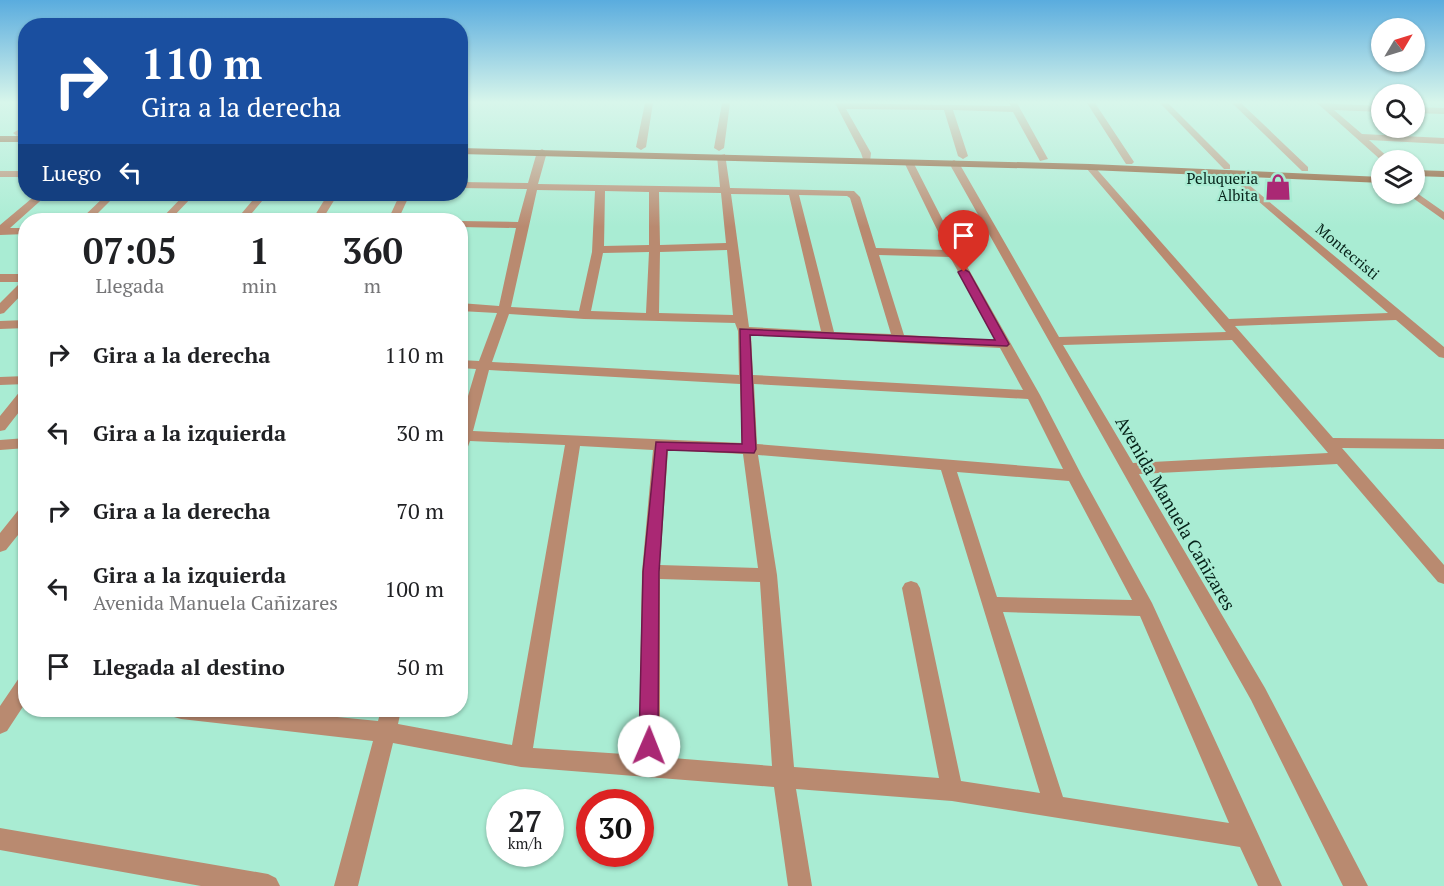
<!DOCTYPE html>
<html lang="es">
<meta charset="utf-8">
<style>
:root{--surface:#fff;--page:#f6f6f6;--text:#202124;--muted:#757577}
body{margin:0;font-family:"PT Serif",serif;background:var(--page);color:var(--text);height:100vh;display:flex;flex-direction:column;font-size:22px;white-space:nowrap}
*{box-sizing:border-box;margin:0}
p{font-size:20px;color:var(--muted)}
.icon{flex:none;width:33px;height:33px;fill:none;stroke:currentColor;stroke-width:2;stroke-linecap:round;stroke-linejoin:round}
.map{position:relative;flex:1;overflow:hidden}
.sheet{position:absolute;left:18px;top:213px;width:450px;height:504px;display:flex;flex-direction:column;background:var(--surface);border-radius:24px;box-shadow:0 2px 4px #0004}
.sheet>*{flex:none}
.guide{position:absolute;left:18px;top:18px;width:450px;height:183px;border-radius:24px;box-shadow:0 2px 4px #0004;background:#1a4fa0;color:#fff;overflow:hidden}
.needle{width:39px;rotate:52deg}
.tools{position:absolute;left:1371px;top:18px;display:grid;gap:12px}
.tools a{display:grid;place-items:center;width:54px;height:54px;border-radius:50%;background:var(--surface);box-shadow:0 2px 4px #0004;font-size:30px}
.speed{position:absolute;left:486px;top:789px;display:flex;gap:12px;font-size:30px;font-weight:700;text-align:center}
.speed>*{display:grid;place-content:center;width:78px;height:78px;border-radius:50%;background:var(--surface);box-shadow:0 2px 4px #0004;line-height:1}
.speed small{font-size:15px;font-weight:400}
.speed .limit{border:9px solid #d22;background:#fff;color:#111}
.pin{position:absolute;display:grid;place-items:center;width:51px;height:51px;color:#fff;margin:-62px -26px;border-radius:50% 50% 50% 0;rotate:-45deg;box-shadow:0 0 6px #0007}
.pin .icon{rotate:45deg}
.me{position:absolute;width:66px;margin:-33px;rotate:1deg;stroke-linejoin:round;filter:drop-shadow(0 0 4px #0008)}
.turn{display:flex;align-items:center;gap:21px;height:126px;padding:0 24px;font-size:27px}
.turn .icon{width:78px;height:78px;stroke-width:2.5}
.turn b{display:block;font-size:42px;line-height:51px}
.then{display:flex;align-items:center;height:57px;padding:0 24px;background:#0003;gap:12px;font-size:22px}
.eta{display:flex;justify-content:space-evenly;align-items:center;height:102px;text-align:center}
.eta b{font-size:36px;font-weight:700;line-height:42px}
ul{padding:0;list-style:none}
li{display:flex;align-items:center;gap:18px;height:78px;padding:0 24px}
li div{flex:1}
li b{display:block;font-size:22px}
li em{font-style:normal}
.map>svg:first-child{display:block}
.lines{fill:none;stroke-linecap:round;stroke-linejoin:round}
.minor{fill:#b98a70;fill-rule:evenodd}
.major{fill:#8a4920;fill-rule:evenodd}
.route{fill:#aa2874;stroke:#6e1a4b;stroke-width:1.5}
.labels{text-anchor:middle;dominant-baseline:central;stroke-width:4.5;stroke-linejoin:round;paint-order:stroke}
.far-poi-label{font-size:15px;fill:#062219;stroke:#a9ecd3;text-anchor:end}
.far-street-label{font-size:15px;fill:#062219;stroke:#a9ecd3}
.street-label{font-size:18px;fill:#062219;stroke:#a9ecd3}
</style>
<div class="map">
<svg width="1444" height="886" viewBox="0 0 1444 886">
<rect width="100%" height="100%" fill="#a9ecd3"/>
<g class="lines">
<path class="minor" d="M645,103H653L646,147L641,150L636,147Z
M722,103H730L724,148L719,151L714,148Z
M835,103L1011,106L1009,103H1017L1048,159L1040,161L1013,112L953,110L968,156L963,159L958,156L944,110L846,109L871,153L870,162H864L861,153Z
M1087,103H1095L1134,162L1132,164H1126Z
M1160,103H1168L1230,165V169H1224Z
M1232,103H1241L1308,167V171H1302Z
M1317,103L1382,106V112L1334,110L1362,134L1444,138V144L1369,140L1391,160L1382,161Z
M1414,107L1444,108V114L1414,113Z
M26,125V132L17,136L13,133Z
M542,149L547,152L538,184L720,187L717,156L725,154L730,188L854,191L860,197L876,248L947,250L904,162L912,160L960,254L1040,395L1082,476L1152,603L1282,886H1258L1240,847L952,801L796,789L812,886H788L774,787L521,767L393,743L358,886H334L373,741L181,719L174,717L171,710H266L378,721L381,710H401L398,724L512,745L565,445L470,441L465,455L460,456V423L476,369L460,368V360L479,361L497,313L460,311V303L499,306L516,228L460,227V221L518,222L527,189L460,188V182L528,183L537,152ZM537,190L595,191L592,252L579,311L511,307ZM605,191L649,192V245L604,246ZM659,192L721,193L726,243L660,245ZM731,194L789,195L821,331L749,327ZM799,195L847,196L850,198L891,334L834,332ZM727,250L733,315L659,313L660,252ZM649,252L646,313L591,311L603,253ZM879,255L950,257L996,340L904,335ZM509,314L584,319L735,323L738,331L739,375L492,362ZM751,335L1000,348L1023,390L753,375ZM489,370L740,384L742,443L473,431ZM754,384L1028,399L1063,469L757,444ZM580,446L653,450L642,572L639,755L533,748ZM668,450L743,454L758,568L660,565ZM758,455L941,470L1040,793L961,781L920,588L917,583L911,581L905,583L902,588L939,778L794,767L777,575ZM957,472L1069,481L1132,600L997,597ZM660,579L760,582L772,766L660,757ZM1003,612L1140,616L1229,823L1063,797Z
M954,160L959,163L1059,337L1226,332L1087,169V165H1093L1229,319L1388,313L1228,175V171L1231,170L1444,347V358L1439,357L1396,320L1235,326L1333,438L1444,439V449L1342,448L1444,565V584L1438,582L1337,464L1139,474L1265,688L1368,886H1343L1251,700L949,163ZM1232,340L1328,453L1133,463L1063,345Z
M0,171H26V177H0Z
M1414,191L1444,212V220L1410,196L1409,194H1414Z
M37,194H48L10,228H26V234L0,235V225Z
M107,194H117L91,220H80Z
M185,194H195L170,220H160Z
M258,194H268L246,220H236Z
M328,194H338L322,220H312Z
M400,194H410L398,220H388Z
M0,274H26V290L4,313L0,314V303L21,282H0Z
M26,320V328L0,329V321Z
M26,376V384L0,385V377Z
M26,389V403L5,430L0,431V416L21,390Z
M26,438V448L0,450V440Z
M26,506V525L6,550L0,552V533L20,508Z
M26,675V702L7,731L0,734V706L19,678Z
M0,828L268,874L276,878L280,886H201L0,850Z"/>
<path class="major" d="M0,136H26V142H0Z
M460,148L1090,164L1382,177V183L1090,170L460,154Z
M1414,170L1444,171V177L1414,176Z"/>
</g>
<linearGradient id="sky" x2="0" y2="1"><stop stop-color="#5aacde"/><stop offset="0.45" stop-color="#d8f6eb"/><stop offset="1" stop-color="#d8f6eb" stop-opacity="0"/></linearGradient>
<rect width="1444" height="227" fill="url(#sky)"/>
<path class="route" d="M964,269L969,272L1009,344L1007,346L750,335L756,449L754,453L667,450L659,572L658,746L655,752L649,755L642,752L639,746L643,572L656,442L742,444L740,329L995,340L958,272Z"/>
<defs>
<symbol id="shop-bare" viewBox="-9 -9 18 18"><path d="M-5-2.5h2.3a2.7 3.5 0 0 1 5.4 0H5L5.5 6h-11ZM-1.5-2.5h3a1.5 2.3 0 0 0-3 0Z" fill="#aa2874" stroke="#a9ecd3" stroke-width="2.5" paint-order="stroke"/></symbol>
</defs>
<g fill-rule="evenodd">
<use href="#shop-bare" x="1259" y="168" width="38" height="38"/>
</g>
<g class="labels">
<g class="far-poi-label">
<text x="1258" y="178">Peluqueria<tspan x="1258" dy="17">Albita</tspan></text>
</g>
<g class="far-street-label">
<text transform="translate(1348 251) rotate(40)">Montecristi</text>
</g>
<g class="street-label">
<text transform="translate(1176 513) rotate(60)">Avenida Manuela Cañizares</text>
</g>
</g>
</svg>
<div class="tools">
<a><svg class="needle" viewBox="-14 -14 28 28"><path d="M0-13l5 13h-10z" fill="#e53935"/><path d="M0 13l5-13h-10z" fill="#757577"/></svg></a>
<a><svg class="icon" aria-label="search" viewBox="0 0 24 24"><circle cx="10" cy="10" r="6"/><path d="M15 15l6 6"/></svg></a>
<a><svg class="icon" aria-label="layers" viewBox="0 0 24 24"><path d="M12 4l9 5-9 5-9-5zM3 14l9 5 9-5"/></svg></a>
</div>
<div class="speed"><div>27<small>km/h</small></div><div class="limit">30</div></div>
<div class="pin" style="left:964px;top:272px;background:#d93025"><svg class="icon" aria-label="arrive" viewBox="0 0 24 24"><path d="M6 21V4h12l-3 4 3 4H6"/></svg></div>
<svg class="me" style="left:649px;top:746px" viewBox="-20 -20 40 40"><circle r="19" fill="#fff"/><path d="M0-13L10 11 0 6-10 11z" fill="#aa2874"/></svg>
<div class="guide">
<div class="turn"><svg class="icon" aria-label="right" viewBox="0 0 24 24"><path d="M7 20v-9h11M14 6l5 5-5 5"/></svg><div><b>110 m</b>Gira a la derecha</div></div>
<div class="then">Luego<svg class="icon" aria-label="left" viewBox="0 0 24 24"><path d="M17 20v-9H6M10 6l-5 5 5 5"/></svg></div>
</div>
<section class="sheet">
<div class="eta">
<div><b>07:05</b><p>Llegada</p></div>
<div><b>1</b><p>min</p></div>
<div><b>360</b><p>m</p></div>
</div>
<ul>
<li><svg class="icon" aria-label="right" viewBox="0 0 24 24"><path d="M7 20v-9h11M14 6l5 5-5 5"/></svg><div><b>Gira a la derecha</b></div><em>110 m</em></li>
<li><svg class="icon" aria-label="left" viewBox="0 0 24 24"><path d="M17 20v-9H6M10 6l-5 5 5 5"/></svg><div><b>Gira a la izquierda</b></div><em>30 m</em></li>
<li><svg class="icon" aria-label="right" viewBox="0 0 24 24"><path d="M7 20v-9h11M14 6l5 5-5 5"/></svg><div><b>Gira a la derecha</b></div><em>70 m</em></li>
<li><svg class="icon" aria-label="left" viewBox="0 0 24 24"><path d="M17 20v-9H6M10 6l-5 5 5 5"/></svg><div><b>Gira a la izquierda</b><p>Avenida Manuela Cañizares</p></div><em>100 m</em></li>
<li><svg class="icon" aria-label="arrive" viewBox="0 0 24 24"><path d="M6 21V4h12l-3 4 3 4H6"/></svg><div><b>Llegada al destino</b></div><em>50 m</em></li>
</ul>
</section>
</div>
